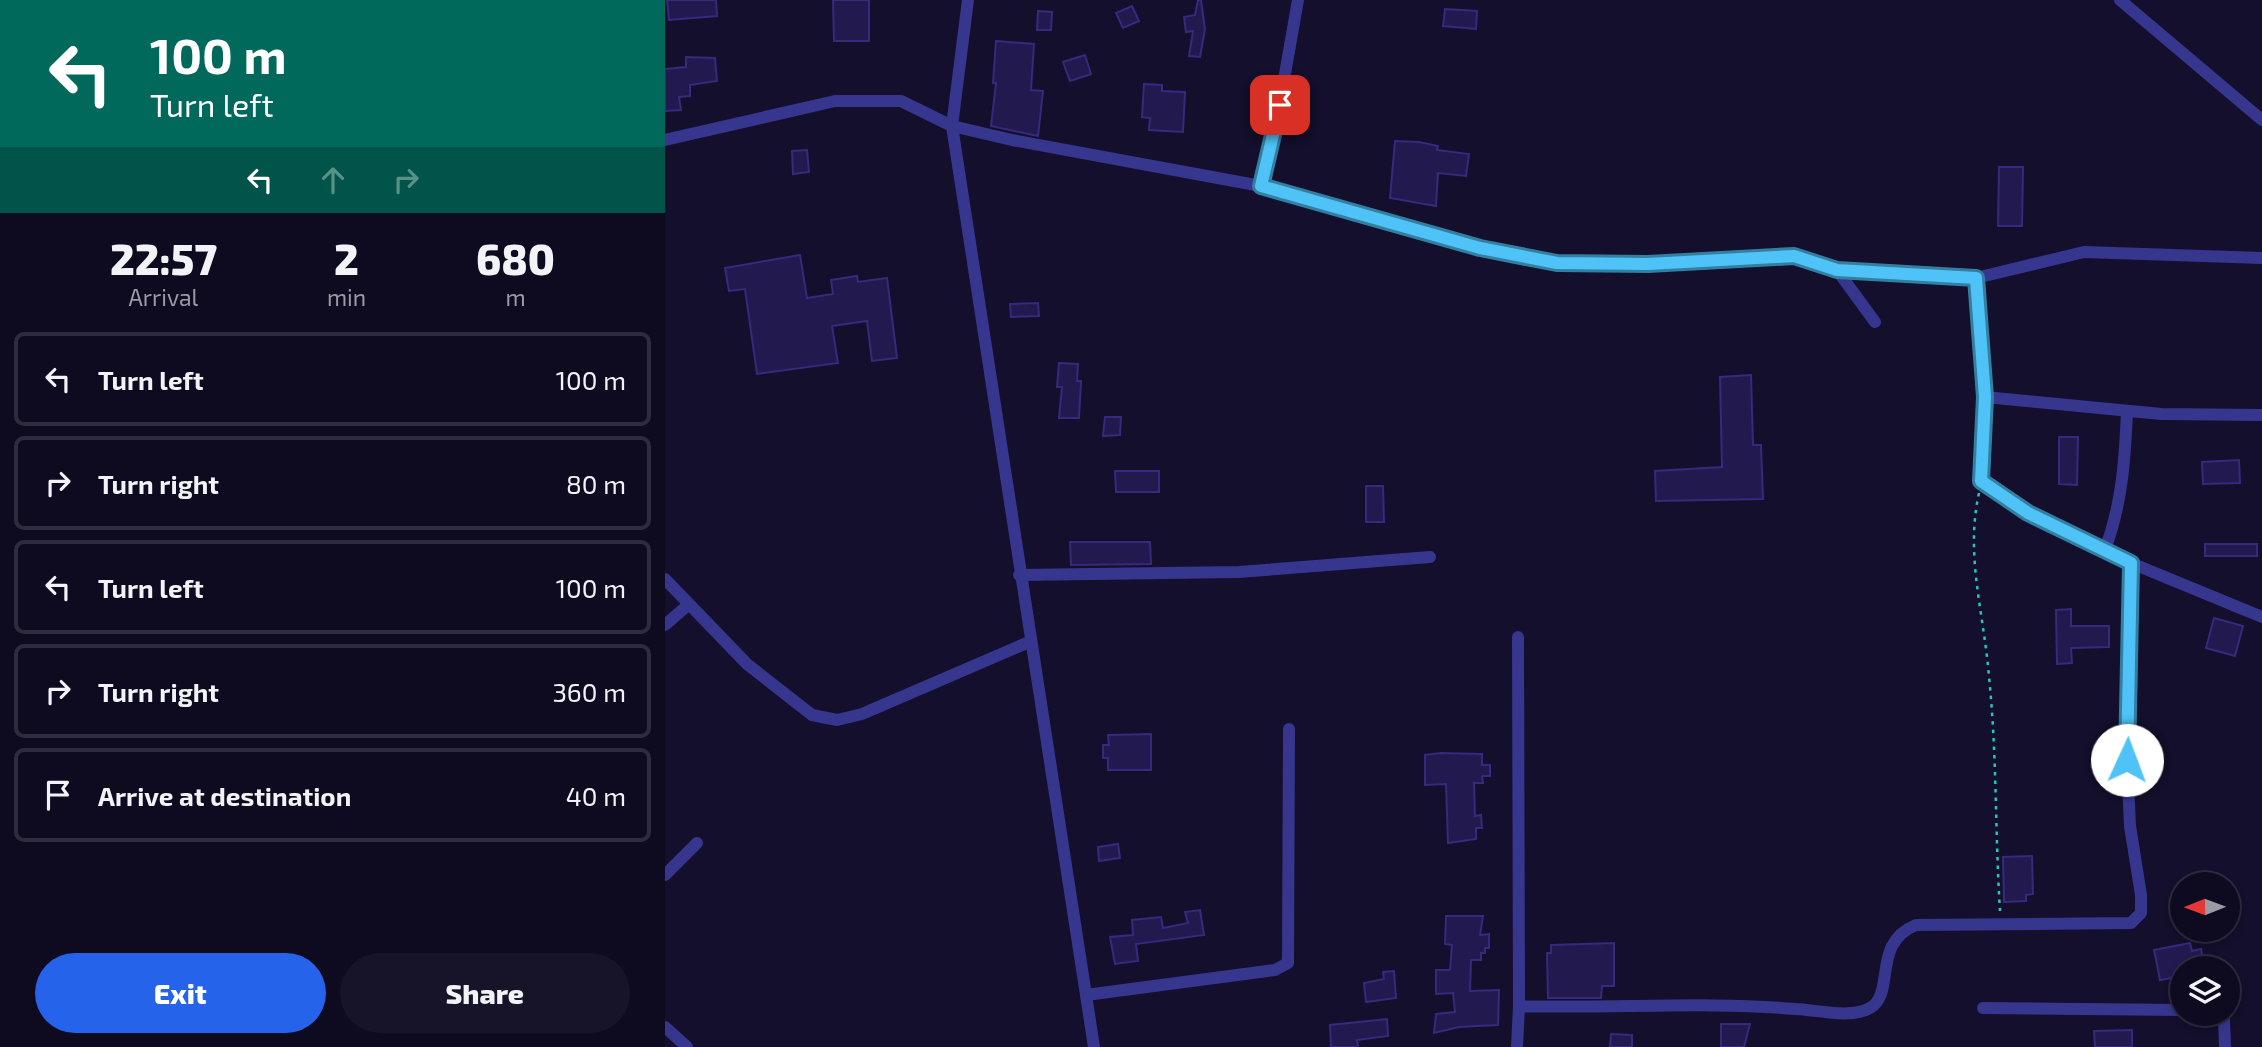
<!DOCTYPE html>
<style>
:root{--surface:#0e0b21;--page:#17142a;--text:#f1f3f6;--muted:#9b9ba5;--line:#2e2b3f;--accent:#2563eb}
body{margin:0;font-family:"Exo 2",sans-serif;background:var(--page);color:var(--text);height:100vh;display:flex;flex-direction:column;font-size:26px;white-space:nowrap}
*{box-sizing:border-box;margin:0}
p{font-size:23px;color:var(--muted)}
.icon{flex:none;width:38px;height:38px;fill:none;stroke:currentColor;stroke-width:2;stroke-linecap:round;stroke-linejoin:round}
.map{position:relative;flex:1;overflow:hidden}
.sheet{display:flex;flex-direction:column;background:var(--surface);width:665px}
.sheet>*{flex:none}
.top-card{background:#00695c;color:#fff;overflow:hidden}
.needle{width:46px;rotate:269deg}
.tools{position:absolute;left:1505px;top:872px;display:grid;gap:14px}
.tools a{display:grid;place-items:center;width:70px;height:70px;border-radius:50%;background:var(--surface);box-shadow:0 4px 10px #0003,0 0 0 2px var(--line);font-size:35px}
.pin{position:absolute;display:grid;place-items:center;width:60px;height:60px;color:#fff;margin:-30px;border-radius:14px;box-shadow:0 4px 10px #0006}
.me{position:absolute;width:77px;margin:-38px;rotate:2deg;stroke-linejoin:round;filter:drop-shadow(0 0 5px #0008)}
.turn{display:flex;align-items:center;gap:24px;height:147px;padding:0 35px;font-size:32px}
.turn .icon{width:91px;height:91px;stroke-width:2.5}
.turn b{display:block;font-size:49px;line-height:60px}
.lanes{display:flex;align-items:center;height:66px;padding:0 35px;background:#0003;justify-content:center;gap:35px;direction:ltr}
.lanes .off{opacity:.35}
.eta{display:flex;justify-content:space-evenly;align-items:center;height:119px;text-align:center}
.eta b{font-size:42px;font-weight:800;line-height:49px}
.action{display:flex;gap:14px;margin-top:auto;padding:14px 35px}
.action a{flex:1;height:80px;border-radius:42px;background:var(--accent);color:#fff;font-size:28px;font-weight:800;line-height:80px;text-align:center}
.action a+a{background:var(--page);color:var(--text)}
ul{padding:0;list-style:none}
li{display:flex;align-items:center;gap:21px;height:94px;margin:0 14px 10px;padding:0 21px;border:4px solid var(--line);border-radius:10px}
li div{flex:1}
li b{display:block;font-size:26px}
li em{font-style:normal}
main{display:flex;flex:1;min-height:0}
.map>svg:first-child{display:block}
.building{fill:#22194f;stroke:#37297d;stroke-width:2}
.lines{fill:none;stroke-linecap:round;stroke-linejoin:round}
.path{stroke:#26c7b8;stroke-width:2.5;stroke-dasharray:3.5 5;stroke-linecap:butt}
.street{stroke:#37368f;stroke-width:12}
.route-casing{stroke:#337fa1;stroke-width:18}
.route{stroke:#4fc3f7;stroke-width:12}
</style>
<main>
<section class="sheet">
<div class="top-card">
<div class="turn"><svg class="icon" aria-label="left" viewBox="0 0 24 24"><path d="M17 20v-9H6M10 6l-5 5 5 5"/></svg><div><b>100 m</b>Turn left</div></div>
<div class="lanes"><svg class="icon" aria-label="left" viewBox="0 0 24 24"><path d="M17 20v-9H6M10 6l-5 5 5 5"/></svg><svg class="icon off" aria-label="ahead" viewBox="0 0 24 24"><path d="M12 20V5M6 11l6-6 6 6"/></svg><svg class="icon off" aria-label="right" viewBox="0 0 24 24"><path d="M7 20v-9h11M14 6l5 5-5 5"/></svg></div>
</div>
<div class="eta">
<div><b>22:57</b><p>Arrival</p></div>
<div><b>2</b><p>min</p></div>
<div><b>680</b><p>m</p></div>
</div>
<ul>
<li><svg class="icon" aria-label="left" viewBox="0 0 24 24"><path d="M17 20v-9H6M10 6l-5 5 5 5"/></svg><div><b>Turn left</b></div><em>100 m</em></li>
<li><svg class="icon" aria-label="right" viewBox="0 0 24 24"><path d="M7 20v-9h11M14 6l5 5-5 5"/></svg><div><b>Turn right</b></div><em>80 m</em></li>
<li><svg class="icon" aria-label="left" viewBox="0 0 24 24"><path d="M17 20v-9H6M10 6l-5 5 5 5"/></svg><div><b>Turn left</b></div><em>100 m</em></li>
<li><svg class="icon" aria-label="right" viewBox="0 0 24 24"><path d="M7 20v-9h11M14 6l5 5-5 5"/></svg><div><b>Turn right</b></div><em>360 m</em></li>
<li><svg class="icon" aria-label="arrive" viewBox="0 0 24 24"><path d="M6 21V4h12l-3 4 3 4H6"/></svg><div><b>Arrive at destination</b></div><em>40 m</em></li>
</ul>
<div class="action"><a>Exit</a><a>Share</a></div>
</section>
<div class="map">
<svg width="1597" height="1047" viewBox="0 0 1597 1047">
<rect width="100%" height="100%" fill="#130f2c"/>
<path class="building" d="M2,0H51L52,16L4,20Z
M168,0H204V41H169Z
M533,0H536L540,29L535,57L524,56L528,31L521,32L519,17L530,15Z
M467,6L474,21L458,28L451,13Z
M780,9L812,11L811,29L778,26Z
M373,11L387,12L386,30H372Z
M331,41L369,44L366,90L378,91L373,136L326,126L331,83H328Z
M420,55L426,74L405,81L398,62Z
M21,57L50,58L52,81L25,85V96L14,97L16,110L0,111V69L21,67Z
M479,84L497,85V91L520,92L518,132L484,130L485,118L477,117Z
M730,141L754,142L773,146L772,150L804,154L801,176L773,173L771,206L725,198Z
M142,150L144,172L128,174L127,151Z
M1334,167H1358L1357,226H1333Z
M135,255L142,298L168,294L166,280L192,276L193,282L222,278L232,358L207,361L202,321L167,326L173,363L92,374L80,289L64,291L60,268Z
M373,303L374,316L346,317L345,304Z
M394,363L413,364L412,381H416L414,418H394L397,387H392Z
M1086,375L1088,445H1096L1098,499L991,501L990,471L1057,467L1055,377Z
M440,417H456L455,435L438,436Z
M1394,437H1413L1412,485L1394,484Z
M1574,460L1575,483L1538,484L1537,462Z
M450,471H494V492H451Z
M701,486H718L719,522H701Z
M405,542H485L486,564L406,565Z
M1540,544H1592V556H1540Z
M1406,609V626H1444V647L1406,648L1407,663L1392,664L1391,610Z
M1549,618L1578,626L1570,656L1541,648Z
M486,734V770H443V758H438V745H444L443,735Z
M776,753L817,754V765H825V776H817L818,783H809L810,816L816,815L817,828H811V839L783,843L781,784L760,785V755Z
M453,844L455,858L434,861L433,847Z
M1367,856L1368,894L1361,895V901L1339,902L1338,857Z
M535,910L539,935L471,944L473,961L450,964L445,937L468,935L467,920L496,917L498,928L523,923L520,912Z
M781,916H818L815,935L824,934V948H820V953H816V960H806L805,991L834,990L833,1025L794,1027L769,1033L771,1014L790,1012L788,993L771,994V970H785L787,945L780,944Z
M949,943V986H937L936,998H883L882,953H886V945Z
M1525,943L1527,951L1536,949L1539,968H1517V976L1495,980L1489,950Z
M729,971L731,998L701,1002L699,983L719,979L718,972Z
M722,1019L723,1036L692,1040L693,1047H666L665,1025Z
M1056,1024H1085L1079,1047H1056Z
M1467,1030V1047H1430L1429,1031Z
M946,1034L967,1035V1047H945Z"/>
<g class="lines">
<path class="path" d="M1314,493C1300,556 1319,613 1324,677C1332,754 1330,833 1335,911"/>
<path class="street" d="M303,0L287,126L429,1047
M1455,0L1597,120
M0,140L170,101H236L287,126L347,140L596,186L815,249L892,263L983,264L1129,256L1172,270L1311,278L1419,252L1597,258
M596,186L610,131L633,0
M1172,270L1210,322
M1311,278L1320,397L1316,481L1363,513L1466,563L1597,617
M1320,397L1496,414L1597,415
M1440,549C1457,505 1460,459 1462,411
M354,575L574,572L765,557
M0,579L82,664L147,715L172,720L197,714L364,642
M0,625L23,605
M853,637L854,1006
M0,875L32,843
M421,995L610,970L623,963L624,729
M1318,1008L1517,1010
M1553,1013L1559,1019L1560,1047
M0,1027L22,1047
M852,1047L854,1006C946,1009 1039,1001 1131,1009C1152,1010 1186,1019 1205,1008C1231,993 1206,943 1251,925L1466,923L1476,913V895L1465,826L1462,760L1466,563"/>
</g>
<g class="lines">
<defs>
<path id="route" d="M615,105L596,186L815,248L892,263L983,264L1129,256L1172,270L1311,278L1320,397L1316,481L1363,513L1466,563L1462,760"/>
</defs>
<use href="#route" class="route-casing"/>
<use href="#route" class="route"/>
</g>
</svg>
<div class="tools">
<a><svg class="needle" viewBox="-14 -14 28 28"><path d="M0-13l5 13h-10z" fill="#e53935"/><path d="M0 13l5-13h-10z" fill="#9b9ba5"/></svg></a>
<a><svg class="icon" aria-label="layers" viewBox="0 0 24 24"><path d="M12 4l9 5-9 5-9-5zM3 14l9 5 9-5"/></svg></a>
</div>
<div class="pin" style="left:615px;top:105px;background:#d93025"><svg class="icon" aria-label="arrive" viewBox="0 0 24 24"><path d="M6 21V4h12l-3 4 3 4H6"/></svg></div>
<svg class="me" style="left:1462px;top:760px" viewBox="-20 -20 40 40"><circle r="19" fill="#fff"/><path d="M0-13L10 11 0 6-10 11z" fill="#4fc3f7"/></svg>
</div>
</main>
